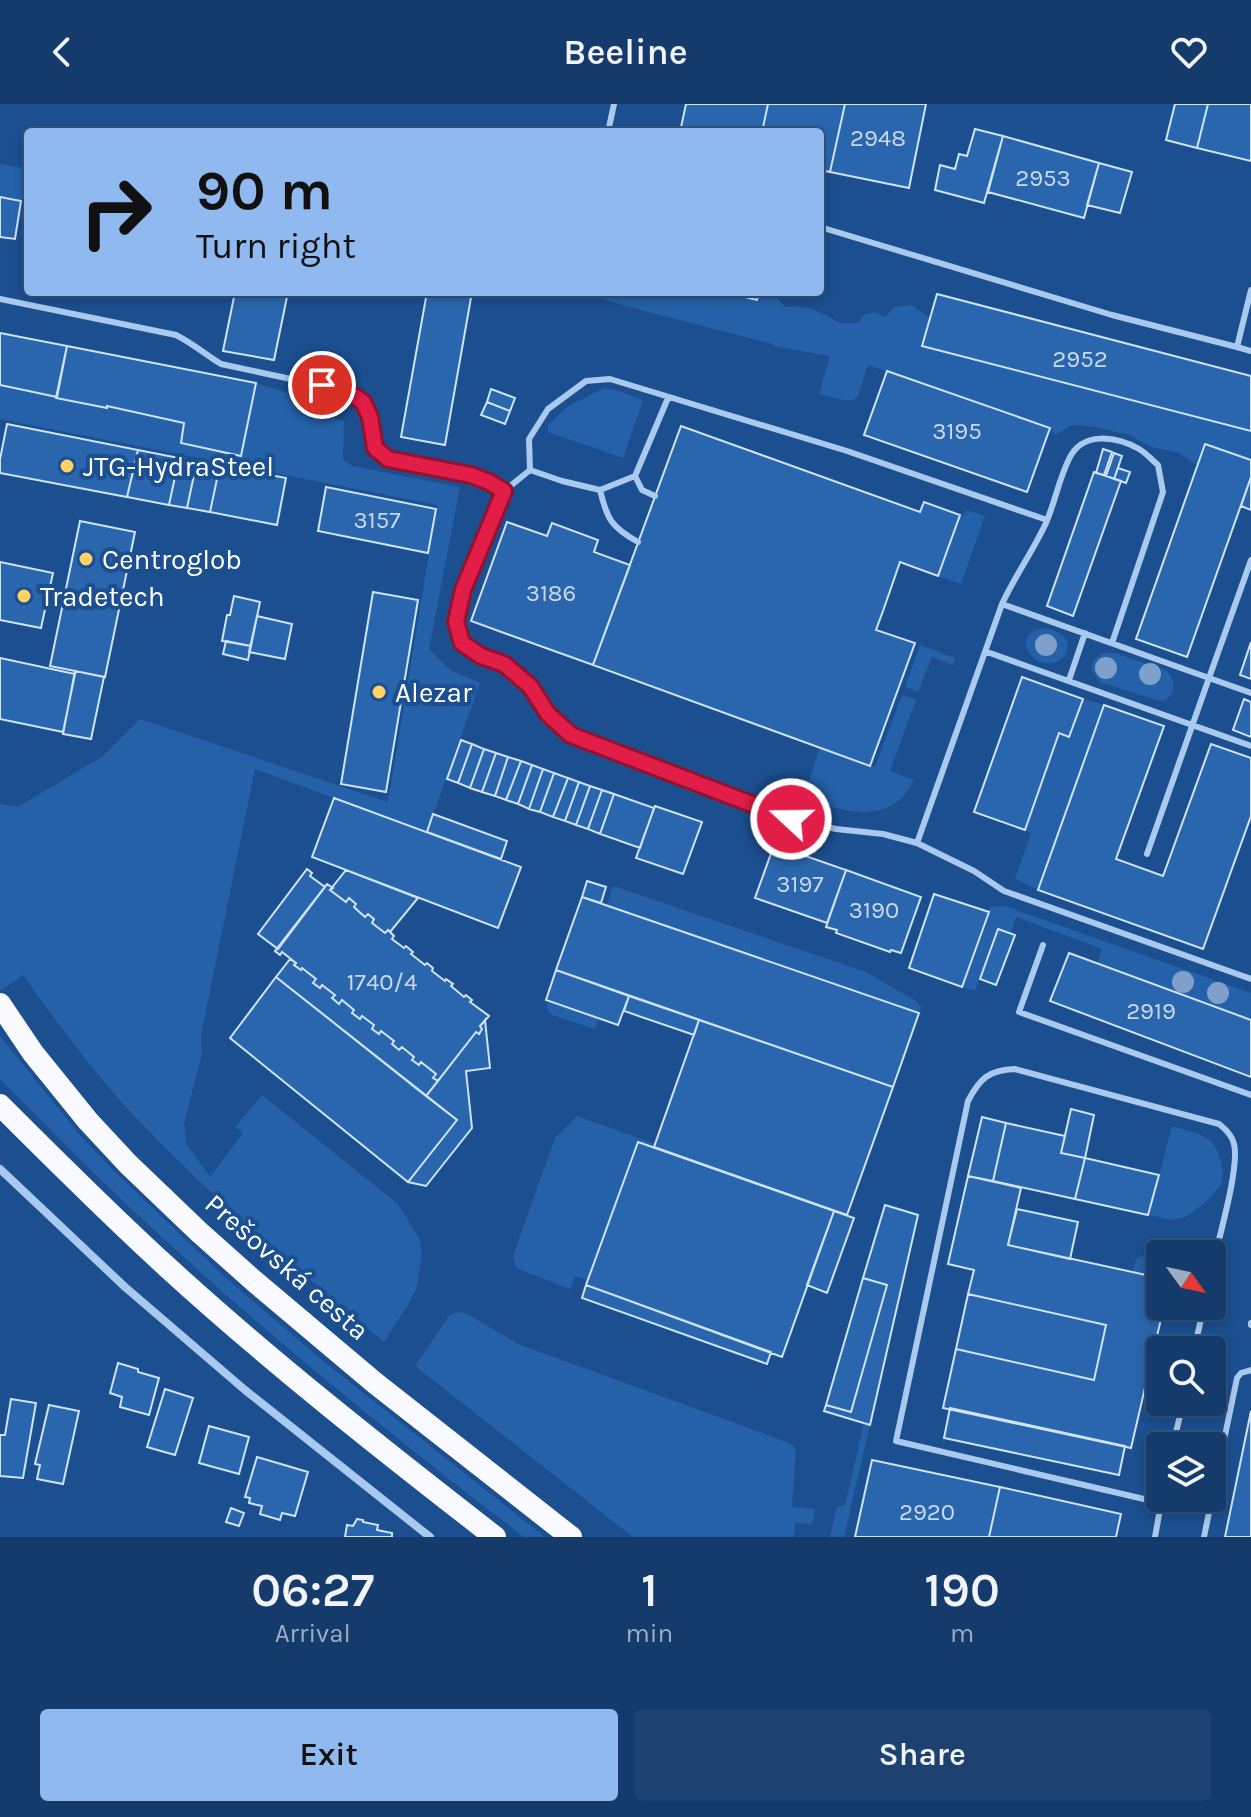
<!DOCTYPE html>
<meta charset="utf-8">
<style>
:root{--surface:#143b6b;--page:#1d4271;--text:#f1f3f6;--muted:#9dadc1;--line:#33557e;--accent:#90b9f0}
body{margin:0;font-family:Karla,sans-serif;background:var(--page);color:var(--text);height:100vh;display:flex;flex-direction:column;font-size:30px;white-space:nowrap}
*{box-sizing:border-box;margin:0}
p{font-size:26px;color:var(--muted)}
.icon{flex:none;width:44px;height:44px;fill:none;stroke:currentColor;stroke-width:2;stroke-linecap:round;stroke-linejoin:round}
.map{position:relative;height:1433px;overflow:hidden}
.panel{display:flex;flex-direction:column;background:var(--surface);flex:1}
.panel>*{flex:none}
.top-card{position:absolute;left:24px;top:24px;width:800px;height:168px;border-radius:8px;box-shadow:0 4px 12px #0003,0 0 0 2px var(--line);background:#90b9f0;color:#111;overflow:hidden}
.needle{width:52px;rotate:123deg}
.tools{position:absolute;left:1146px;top:1136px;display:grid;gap:16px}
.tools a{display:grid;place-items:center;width:80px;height:80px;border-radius:8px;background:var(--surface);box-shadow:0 4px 12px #0003,0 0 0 2px var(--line);font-size:40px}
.pin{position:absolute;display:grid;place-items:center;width:68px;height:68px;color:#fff;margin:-34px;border:4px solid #fff;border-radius:50%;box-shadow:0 2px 8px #0007}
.me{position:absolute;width:88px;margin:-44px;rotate:291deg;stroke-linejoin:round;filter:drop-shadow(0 0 6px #0008)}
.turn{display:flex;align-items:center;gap:28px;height:168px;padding:0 40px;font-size:36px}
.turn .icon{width:104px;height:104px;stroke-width:2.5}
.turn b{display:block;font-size:56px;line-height:68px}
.eta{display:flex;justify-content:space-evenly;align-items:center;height:136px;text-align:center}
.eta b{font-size:48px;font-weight:600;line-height:56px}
.action{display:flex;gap:16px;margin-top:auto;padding:16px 40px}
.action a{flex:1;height:92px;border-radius:8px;background:var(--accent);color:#111;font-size:32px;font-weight:600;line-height:92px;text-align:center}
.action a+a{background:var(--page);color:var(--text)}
header{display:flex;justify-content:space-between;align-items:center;height:104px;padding:0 40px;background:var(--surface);font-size:36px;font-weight:600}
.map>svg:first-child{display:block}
.green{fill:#2461a8}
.building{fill:#2a66ad;stroke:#cfe3fa;stroke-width:2}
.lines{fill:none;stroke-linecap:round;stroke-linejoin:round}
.service{stroke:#a9c9ee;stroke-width:6}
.minor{stroke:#a9c9ee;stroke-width:8}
.trunk{stroke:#f8faff;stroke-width:22}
.tree{fill:#7ea0ca}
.route-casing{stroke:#92132f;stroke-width:20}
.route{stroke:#e11d48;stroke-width:14}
.poi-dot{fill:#ffd166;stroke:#1b4f8f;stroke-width:3}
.labels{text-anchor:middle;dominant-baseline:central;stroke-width:8;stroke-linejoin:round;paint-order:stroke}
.number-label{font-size:24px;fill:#cad9ea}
.poi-label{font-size:28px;fill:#fff;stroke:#1b4f8f;text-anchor:start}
.street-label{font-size:28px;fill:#fff;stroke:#1b4f8f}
</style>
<header><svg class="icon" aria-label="back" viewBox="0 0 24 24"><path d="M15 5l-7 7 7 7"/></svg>Beeline<svg class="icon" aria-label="heart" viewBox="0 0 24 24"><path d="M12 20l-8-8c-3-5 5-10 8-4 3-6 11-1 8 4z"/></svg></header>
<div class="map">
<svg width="1251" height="1433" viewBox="0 0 1251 1433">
<rect width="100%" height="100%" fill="#1b4f8f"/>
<path class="green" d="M0,60L28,65V98L0,93Z
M581,188H726L756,196L759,188H761L777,194L785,203C799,201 813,204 825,211C827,211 836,217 837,218C843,220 851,219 858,219L864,211L874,208L885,213L895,203L911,201L930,214L1251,327V356L1195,360L1179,349L1152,343L1129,331L1091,322L1077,321L1069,322L1056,331L1049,324L868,261C854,300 864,302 819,290L830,252L773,242V240L625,202Z
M256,279L330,302V313L344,317L343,356L352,362L460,383L429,545L450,566L480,579L427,728L255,665L201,931L202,950L184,1019L186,1039L210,1073L243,1029L235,1023L262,991L398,1100L420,1136L422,1152L416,1185L408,1201L384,1238C301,1168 215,1097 140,1018C97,973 59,922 23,871L0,887V700L18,703L103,652L140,615L388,698L437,401L0,315V281L57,293V295L106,304L107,302L184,319L181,340L241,352Z
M604,284L622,288L643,296L623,354L548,328V321L567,303Z
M966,406L985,412L961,480L938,472L960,411L963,412Z
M1043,524C1055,526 1072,531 1067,546C1066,550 1063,554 1060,556C1036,571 1007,531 1043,524Z
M920,541L955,554L953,561L932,553L918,588L905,583Z
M1103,549H1115L1167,567C1176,578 1176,589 1164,597L1156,596L1100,578C1089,565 1089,558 1103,549Z
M902,591L916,596L890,667L914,676C892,722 845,709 807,694L805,688L820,644L875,663Z
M1083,595L1104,601L1038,786L1015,775L1031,729L1025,726L1059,629L1069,633Z
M613,782L866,868L916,897L921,903L919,909L607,801Z
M1005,802L1251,889V916L1097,860L1102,845L1016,813L1011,829L998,825L975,887L962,883L990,803Z
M546,896L598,915L595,925L552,911L548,907Z
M0,932L80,1031L112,1065L226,1174L322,1256L545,1433H524C396,1335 269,1233 151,1123C99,1076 50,1025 0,975Z
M577,1012L655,1040L654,1043L638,1038L588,1177L575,1172L570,1185L516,1164L513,1152L555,1034Z
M1172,1022L1199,1030L1210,1036L1217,1046L1221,1057L1223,1068L1221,1081L1206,1098L1185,1113L1172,1116L1149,1111Z
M1141,1152L1160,1157V1174L1133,1168L1136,1155Z
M456,1208L466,1209L518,1240L787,1338L794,1342L796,1347L792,1403L815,1405L812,1420L795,1419L794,1433H633L415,1262L449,1212Z
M864,1319L870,1321L844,1433H830L837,1403L845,1401Z"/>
<path class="building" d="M686,0H768L762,28H680Z
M768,0H845L830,68L820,66V28H762Z
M845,0H926L909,84L830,68Z
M1175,0H1208L1197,44L1166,36Z
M1208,0H1251V57L1197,44Z
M975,25L1003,32L984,99L935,86L940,61L955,65L959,50L967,52Z
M1003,32L1099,59L1084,114L988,88Z
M1099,59L1132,68L1120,109L1087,101Z
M0,93L21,97L15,135L0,133Z
M235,188H288L274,256L223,247Z
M427,188H472L445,341L401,333Z
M726,188H759L757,196Z
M937,190L1251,272V327L922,242Z
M0,229L67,242L57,293L0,281Z
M67,242L256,279L241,352L181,339L184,319L107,302V304L56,294Z
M887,267L1050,324L1027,388L864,331Z
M491,285L515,294L510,307L487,298Z
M487,298L510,307L505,320L481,311Z
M7,320L138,346L127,393L0,369V355Z
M681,322L920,408L924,398L960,411L938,472L900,458L883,507L876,526L915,539L870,662L593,561Z
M1205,340L1251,356V373L1187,553L1136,535Z
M1103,345L1112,348L1104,371L1096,369Z
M138,346L179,354L169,401L127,393Z
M1114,349L1122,352L1114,375L1106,372Z
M179,354L197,357L187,404L169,401Z
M197,357L220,361L210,408L187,404Z
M220,361L286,374L277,421L210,408Z
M1118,364L1130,368L1126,379L1114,375Z
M1094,368L1121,377L1073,512L1047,502Z
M1251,373V406L1241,402Z
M326,383L436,405L428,449L318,427Z
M80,417L135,428L105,573L50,562Z
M507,418L547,432L552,419L598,436L594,448L630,461L593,561L471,517Z
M0,458L53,469L41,524L0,516Z
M373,488L418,496L386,688L341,680Z
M234,492L260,498L251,542L222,537L227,511H230Z
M257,512L292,520L285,555L249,548Z
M226,537L251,542L248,556L223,550Z
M1251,538V575L1240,571Z
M0,554L75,570L63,628L0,615Z
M75,567L104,573L91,635L63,630Z
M1022,573L1083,595L1069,633L1059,629L1025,726L974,708Z
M1244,595L1251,598V633L1233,626Z
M1104,601L1164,622L1116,755L1163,772L1211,640L1251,654V712L1203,845L1038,786Z
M461,636L472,640L458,679L447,675Z
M472,640L484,645L470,684L458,679Z
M484,645L496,649L482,688L470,684Z
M496,649L508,653L495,692L482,688Z
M508,653L521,657L506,696L495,692Z
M521,657L532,661L518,700L506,696Z
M532,661L543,665L529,705L518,700Z
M543,665L554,669L540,708L529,705Z
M554,669L568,674L553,713L540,708Z
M568,674L579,678L565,717L553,713Z
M579,678L590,682L576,721L565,717Z
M590,682L602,686L588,725L576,721Z
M602,686L614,690L600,730L588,725Z
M614,690L654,704L640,744L600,730Z
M334,694L521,763L498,824L312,753Z
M655,702L702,718L683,770L636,754Z
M433,710L507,737L501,755L427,728Z
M774,741L846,766L827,819L755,794Z
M307,765L312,769L310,772L325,783L278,845L258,830Z
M346,766L418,794L390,828L388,826L385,829L372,819L374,815L368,810L365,813L354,803L356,800L349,794L346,798L330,786Z
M846,766L921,793L901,849L891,846L890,848L836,829L837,826L826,823Z
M587,777L606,783L601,799L582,793Z
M327,780L333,784L330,786L346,798L349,794L356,800L354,803L365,813L368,810L374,815L372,819L385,829L388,826L394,832L392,835L404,844L406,842L413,848L411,850L425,861L427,859L433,864L432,867L445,877L446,875L453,880L451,882L464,893L466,891L472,896L470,898L489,912L480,922L482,925L479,930L476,928L438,977L433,974L436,970L421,958L419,961L412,956L414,953L402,943L399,946L392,940L394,937L381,927L379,930L372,925L374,921L362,912L360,915L352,909L354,906L342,896L339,900L332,894L335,891L322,881L320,884L313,879L316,875L302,864L301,866L294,861L296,859L282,848L280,851L275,847Z
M934,790L989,808L962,883L909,864Z
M582,793L919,909L893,983L556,866Z
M998,825L1015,831L996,881L980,875Z
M1069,849L1251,916V973L1050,897Z
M290,855L296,859L294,861L301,866L302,864L316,875L313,879L320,884L322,881L335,891L332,894L339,900L342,896L354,906L352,909L360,915L362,912L374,921L372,925L379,930L381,927L394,937L392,940L399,946L402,943L414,953L412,956L419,961L421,958L436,970L433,974L438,977L426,992L276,873Z
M556,866L629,892L618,921L546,896Z
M276,873L457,1016L408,1078L230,934Z
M629,892L699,916L694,931L624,907Z
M485,916L490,964L466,967L472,1024L426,1082L408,1078L457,1016L426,992L476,928L479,930L482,925L480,922Z
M699,916L893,983L847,1111L654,1043Z
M1071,1005L1094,1011L1085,1054L1061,1049Z
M982,1013L1006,1019L993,1077L968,1072Z
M1006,1019L1065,1032L1061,1049L1085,1054L1075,1095L993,1077Z
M638,1038L834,1107L782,1253L586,1181Z
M1085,1054L1159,1071L1148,1111L1075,1095Z
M968,1072L1021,1084L1008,1141L1160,1174V1202H1164L1131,1344L943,1304L956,1245L1094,1276L1106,1221L968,1190L974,1166L948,1160Z
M885,1101L918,1111L870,1321L824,1307L826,1301L851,1308L887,1181L863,1174Z
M1017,1105L1078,1118L1070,1155L1008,1141Z
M834,1107L854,1114L827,1189L807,1181Z
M863,1174L887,1181L851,1308L826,1301Z
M586,1181L771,1248L767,1260L582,1194Z
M968,1190L1106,1221L1094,1276L956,1245Z
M118,1259L138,1265V1268L159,1274L149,1311L120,1303L122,1293L110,1289Z
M165,1285L193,1294L175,1351L147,1343Z
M11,1295L36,1299L23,1374L0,1372V1331H5Z
M49,1301L79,1307L63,1380L37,1375L40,1361L35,1360Z
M950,1304L1125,1342L1119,1371L944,1334Z
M1251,1307V1433H1225Z
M209,1322L249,1333L239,1370L199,1359Z
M257,1353L308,1368L295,1412L282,1409L280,1416L260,1410L262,1402L249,1399L250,1394L245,1393Z
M872,1356L1000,1383L989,1433H855Z
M1000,1383L1121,1410L1116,1433H989Z
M231,1404L244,1409L239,1422L226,1418Z
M357,1415L363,1416V1418L378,1421L377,1426L392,1429V1433H345L347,1421L353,1422Z"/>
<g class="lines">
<path class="service" d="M608,28L614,0
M820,123L1112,211L1237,243
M1251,186L1237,243L1251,247
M0,195L176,231C192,239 205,250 221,260L347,287L363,298L370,313L375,344L388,355L471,371L489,378L504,387L530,366
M668,294L635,372L600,386L562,377L530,366L529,335L548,305L586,277L610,275L847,347L1047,416
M635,372L642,386L655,392
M600,386C607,415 611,423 638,438
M504,387L463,486L456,518L462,539L481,552L504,560L530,582L548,610L571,631L791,715L836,725L883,730L917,739
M1251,456L1209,574L1251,589
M1002,500L1209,574L1147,750
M1112,539L1163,388L1158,361C1152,356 1146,349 1139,345C1116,332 1082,327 1069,355C1059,375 1055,398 1046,419C1033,447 1015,472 1002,500L917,739L974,767L1004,787L1251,875
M987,548L1251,642
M1069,576L1085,529
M1043,841L1019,908L1251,991
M1251,1219V1221
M1194,1246L1204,1202
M1173,1342L1183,1298
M1212,1394L1237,1274L1241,1269L1251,1266
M1161,1399L896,1337L968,997C980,974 989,966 1015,965L1219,1020C1226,1026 1232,1031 1234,1040C1240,1063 1218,1137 1212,1164
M1155,1433L1162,1394
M1204,1433L1212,1394"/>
<path class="minor" d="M0,1065L125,1183L245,1286L430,1433"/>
<path class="trunk" d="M0,900L33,949L88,1017L128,1060L199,1128L254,1177L375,1279L571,1433
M0,1001C54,1055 109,1110 166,1162C271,1258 383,1346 495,1433"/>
</g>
<g class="tree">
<circle cx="1046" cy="541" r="11"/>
<circle cx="1106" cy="564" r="11"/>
<circle cx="1150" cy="570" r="11"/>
<circle cx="1183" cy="878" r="11"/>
<circle cx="1218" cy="889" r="11"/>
</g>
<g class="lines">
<defs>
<path id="route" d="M322,281L347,287L363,298L370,313L375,344L388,355L471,371L489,378L504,387L463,486L456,518L462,539L481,552L504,560L530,582L548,610L571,631L791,715"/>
</defs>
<use href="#route" class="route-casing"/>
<use href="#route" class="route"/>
</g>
<g class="poi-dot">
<circle cx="67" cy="362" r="8"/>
<circle cx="86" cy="455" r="8"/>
<circle cx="24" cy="492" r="8"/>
<circle cx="379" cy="588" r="8"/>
</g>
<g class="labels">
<g class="number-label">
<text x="878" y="34">2948</text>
<text x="1043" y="74">2953</text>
<text x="1080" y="255">2952</text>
<text x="957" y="327">3195</text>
<text x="377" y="416">3157</text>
<text x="551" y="489">3186</text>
<text x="800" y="780">3197</text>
<text x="874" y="806">3190</text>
<text x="382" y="878">1740/4</text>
<text x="1151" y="907">2919</text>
<text x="927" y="1408">2920</text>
</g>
<g class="poi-label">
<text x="83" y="362">JTG-HydraSteel</text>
<text x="102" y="455">Centroglob</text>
<text x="40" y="492">Tradetech</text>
<text x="395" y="588">Alezar</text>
</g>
<g class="street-label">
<text transform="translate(287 1163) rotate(41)">Prešovská cesta</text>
</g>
</g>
</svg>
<div class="tools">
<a><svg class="needle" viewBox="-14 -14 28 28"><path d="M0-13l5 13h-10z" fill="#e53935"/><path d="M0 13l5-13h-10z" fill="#9dadc1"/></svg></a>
<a><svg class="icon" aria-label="search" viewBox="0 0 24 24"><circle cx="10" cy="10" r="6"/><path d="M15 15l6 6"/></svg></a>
<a><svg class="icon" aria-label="layers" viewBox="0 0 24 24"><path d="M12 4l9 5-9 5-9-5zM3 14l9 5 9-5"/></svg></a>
</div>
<div class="pin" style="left:322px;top:281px;background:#d93025"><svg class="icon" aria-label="arrive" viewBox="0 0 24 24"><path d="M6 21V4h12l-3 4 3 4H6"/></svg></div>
<svg class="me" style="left:791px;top:715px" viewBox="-20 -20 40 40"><circle r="17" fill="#e11d48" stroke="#fff" stroke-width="3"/><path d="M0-11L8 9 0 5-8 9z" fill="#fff"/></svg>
<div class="top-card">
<div class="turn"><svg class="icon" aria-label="right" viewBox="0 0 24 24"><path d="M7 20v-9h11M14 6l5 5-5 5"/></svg><div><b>90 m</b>Turn right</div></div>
</div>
</div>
<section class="panel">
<div class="eta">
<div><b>06:27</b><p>Arrival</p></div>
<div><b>1</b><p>min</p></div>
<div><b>190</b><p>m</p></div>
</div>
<div class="action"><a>Exit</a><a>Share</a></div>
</section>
